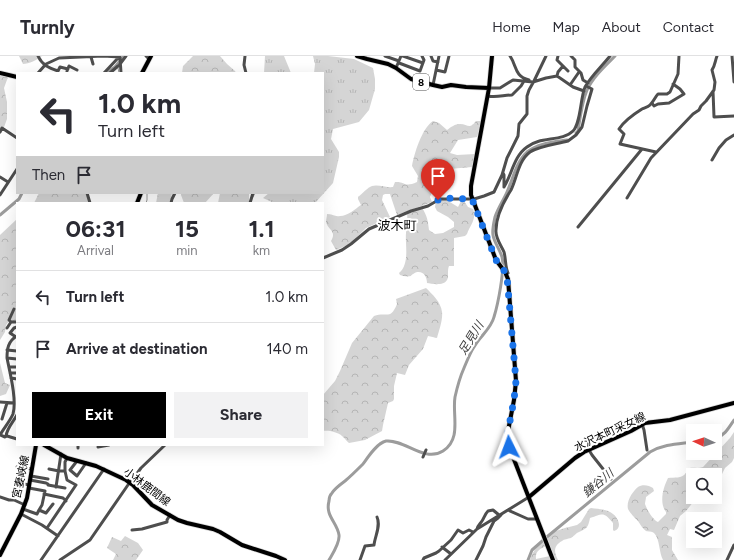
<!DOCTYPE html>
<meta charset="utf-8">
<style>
:root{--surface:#fff;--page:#f2f2f3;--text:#2b2b33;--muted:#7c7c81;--line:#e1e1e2;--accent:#000}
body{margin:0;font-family:Figtree,"Noto Sans JP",sans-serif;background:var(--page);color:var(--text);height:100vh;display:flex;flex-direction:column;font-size:15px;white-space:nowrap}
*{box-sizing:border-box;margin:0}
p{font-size:13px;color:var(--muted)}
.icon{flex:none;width:22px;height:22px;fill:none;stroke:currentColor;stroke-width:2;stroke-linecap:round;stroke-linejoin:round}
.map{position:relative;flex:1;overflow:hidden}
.drawer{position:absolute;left:16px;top:146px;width:308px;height:244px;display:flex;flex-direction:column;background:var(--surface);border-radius:0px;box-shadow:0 4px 16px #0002}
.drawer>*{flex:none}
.hud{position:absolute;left:16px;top:16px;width:308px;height:122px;border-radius:0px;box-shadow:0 4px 16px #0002;background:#fff;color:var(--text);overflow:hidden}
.needle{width:26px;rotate:273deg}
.controls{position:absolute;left:686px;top:368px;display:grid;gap:8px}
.controls a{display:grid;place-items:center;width:36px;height:36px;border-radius:0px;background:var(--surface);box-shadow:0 4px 16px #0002;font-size:20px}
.pin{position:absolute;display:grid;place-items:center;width:34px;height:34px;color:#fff;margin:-41px -17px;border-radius:50% 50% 50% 0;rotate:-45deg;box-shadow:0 0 4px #0007}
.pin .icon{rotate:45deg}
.me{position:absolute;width:44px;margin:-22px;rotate:357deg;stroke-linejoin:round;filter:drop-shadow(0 0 3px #0008)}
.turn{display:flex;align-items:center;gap:14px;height:84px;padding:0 16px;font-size:18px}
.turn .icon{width:52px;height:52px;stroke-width:2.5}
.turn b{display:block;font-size:28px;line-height:34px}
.then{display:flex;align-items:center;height:38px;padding:0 16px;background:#0003;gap:8px;font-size:15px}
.eta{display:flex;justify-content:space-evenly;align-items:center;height:68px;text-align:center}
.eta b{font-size:24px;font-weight:700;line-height:28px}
.action{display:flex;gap:8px;margin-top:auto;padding:8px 16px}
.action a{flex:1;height:46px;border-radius:0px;background:var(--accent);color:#fff;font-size:16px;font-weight:700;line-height:46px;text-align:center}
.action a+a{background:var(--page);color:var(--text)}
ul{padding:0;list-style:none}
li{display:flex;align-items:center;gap:12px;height:52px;padding:0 16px;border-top:1px solid var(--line)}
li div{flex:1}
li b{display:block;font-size:15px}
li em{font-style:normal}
header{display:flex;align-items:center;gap:24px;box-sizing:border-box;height:56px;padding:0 20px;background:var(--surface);border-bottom:1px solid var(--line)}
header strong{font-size:19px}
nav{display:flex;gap:22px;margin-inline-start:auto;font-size:14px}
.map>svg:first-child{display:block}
.grass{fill:url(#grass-tufts)}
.forest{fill:url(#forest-crowns)}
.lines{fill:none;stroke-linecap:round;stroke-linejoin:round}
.stream{stroke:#9c9c9c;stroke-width:1}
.river{stroke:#9c9c9c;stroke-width:3}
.major-casing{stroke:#dbdbdb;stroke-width:5.5}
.minor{stroke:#4e4e4e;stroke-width:3}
.major{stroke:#000;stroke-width:4}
.route{stroke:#1a73e8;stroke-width:7;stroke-dasharray:0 12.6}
.labels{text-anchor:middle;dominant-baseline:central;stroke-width:4;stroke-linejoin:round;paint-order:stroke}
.shield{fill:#fff;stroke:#4c4c4c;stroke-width:1}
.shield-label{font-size:10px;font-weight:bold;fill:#000}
.street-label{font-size:11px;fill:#000;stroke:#fff}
.water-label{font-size:12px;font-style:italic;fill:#3d3d3d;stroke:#fff}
.quarter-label{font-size:13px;fill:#000;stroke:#fff}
</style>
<header>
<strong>Turnly</strong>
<nav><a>Home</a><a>Map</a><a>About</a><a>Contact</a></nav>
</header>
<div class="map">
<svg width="734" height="504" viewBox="0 0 734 504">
<defs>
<pattern id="grass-tufts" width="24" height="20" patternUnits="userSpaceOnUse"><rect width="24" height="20" fill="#d5d5d5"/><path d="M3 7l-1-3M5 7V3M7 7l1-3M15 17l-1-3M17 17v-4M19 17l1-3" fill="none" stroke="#b5b5b5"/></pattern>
<pattern id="forest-crowns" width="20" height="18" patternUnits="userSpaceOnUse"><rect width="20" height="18" fill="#d5d5d5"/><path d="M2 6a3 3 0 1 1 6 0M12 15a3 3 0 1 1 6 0" fill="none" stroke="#b5b5b5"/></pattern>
</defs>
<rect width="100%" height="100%" fill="#fff"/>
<path class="grass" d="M265,0H284L291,17H264Z
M313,0H328L354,3L373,12L375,23V33L369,54L359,66L333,73L331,83L339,96V101L333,127L315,147H274L263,142L269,137H323V17H314L315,8Z"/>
<path class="forest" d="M19,0H42C37,4 29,8 23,8Z
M193,0H220L227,8L235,15L236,17H182L183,10Z
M0,19L8,21L4,32L7,46V63L3,74L0,78Z
M433,65L439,67L447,74C451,71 455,68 460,68C468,68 469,74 476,65H482L477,81L458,84L450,97L457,99L475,98L472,111L449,113L446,112L435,118V124L437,125L447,126L446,131L442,135L432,136L430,141L432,146L397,159L390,138H385L383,139L382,144L390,161L366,172L355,183L348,189L336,194L331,185C337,175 328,174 326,166C326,163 327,161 327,158C332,158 335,161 340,160C348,160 355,153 361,149L358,143V141C362,138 368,131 372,130C378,128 387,132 393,131L395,126C405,125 404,132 417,126L418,120L412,110C414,98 422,72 433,65Z
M39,137H86L89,147H34Z
M158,137H172L170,147H156Z
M181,137H214L205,147H184L181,139Z
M220,137H249V146L248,147H218Z
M445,143L458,151L461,145H464L468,151L473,153C477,163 470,169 467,178L465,180L454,182V210H449C447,214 449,221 447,224C444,230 432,228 427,227C427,221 424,215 417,216C416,216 411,219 411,220C407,221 403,220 400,219L399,217C410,208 405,189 406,177C406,170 408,164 407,157L422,152C427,159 428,165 429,174L435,178L443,177L454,171V166L448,161L437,155L435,151L436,145Z
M17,163V264L13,266L10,264L6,269L5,276L0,284V179Z
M426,232C432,238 441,246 442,256C443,264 439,274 437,282L428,280L423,293L409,309L405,319L397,317L394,330V343L393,345L388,347L383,369L382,375L365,384L349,387C346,385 345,382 342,380C338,376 328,374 323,375V339L335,325L340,315L352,287L374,260C387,255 390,265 397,248L396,243Z
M0,307L5,327L10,329L6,338L0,340Z
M734,376V402L732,406L725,412L721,420L715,424V419H693V441H696L694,445L686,455L680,460L674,474L670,473L667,479L672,481V494L678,504H663C659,497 660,483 654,477C652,475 648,476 646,475C643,473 640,468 638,465C635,462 630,457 628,453C626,445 633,435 638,431C642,428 649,429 653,432L654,435L646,441C646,443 645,446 645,448C647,454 653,464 658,466L666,458V456C659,447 663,432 668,422C675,421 681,423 686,417C687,415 688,413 690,412C693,411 698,413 703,411L730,382Z
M591,452C597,453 605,453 610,456C617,459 624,472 614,475L613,474V467C603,455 603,458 590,462C588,472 587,472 579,476C576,477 574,480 571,482C568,483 564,483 562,485C553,490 554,496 558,504H555L547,483L553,476L565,472L577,469L581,466L589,453Z
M125,480L138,487L143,494L136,504H113L116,498L107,492L112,481L121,485Z
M544,486L546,490C540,493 535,495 536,503L550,500L552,504H530C533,495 536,491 544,486Z"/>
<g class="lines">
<path class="stream" d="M118,12L119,17
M253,141L255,137
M146,147L147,144V137"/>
<path class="river" d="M106,17L115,11L124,0
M576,77L578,75C580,62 582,46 587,34C593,21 605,10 615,0
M0,159L19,143L22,137
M715,383C725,379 728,373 734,364
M329,504C333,497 340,487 339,479C337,466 325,460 329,445C329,442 330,439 332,437C335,432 341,428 345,425C351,420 357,414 363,408C368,401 377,387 386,385C405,383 424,407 443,395C462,383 452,359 455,341C457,332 460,321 464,312C467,305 470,297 474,291C480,280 491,273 494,261C498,248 505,213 502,201C500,194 494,186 493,179C492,174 494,166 495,161C498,152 503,145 507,136C513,123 516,106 527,96C538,87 554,86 567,84
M528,504L532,494L548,480L650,396C664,388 678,388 693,386"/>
<defs>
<path id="major" d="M357,0L367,3L388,8L396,12L411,23L433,29L442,31L451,29L466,31L489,32
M492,0L489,32L471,130V139L496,204L505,216L508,223L516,325L514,344L508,375V388L553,504
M0,17L17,21
M142,17L151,0
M137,147L141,137
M44,389L67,402L96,410L126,424L133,429L152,449L178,464L187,467L213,473L220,476L242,489L276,500L285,504
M529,441L575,402L584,396L631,375L645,367L670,364L734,347
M0,499L21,458L27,442L36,389"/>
</defs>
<use href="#major" class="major-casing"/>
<path class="minor" d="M38,0C42,9 49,12 58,15
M146,0L149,3
M245,0L244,9L246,17
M385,0L399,5
M403,0L423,7
M431,0L433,5L438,6
M510,0C517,10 514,20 529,24
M558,0L557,4L568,15
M571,0L575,4V11L581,17L583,24L588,27
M732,0L734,26
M91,1L93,8
M120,1L121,17
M399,7L420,15L424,4L422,0
M120,8L126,0
M396,12L401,0
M436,14L445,16L449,0
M58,15L60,11L68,13
M67,15L69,10L77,14
M38,17L46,8L59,2L103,0L120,1
M104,17L119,1
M110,17L118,10L120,9
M557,20L558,16L563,10
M433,29L439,0
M570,29L579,16
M489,32H500L513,24L533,26L546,22L557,20L560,22L573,31L584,35
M713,35L714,61L734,60
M488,40C496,42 504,39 512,39L521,30L524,25
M652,47L654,50L658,48L669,47L684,38L680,33L673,28
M0,76L2,72L17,82
M656,96L620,88L624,78L619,73C624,65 634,58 642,53C644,52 648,51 650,49C654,45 655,41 658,38H667L670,36L678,18L679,0
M712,104L719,92L726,84L734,79
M503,117L504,119V131
M0,121L8,126
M504,131C512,118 514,100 527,91C540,80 562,86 573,75C581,67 580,43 585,31C591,20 602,10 610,0
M87,137L90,147
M0,139L17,113
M627,142L651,102L693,58L699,54L701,50L706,45L714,34L715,26L712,14C715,10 715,5 717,0
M171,147L172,143L175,137
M250,147L253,137
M578,171L642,93
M323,202L342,194L351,188L369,173L411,155L428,150L440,143H474L484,140L494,136L502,119L507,102L518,80L519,68L527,58V40L529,34L534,25L546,0
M508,217C505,211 506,203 504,196C501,189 495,182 496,174C496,160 504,145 511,134C517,122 518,105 530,96C539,90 557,88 568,85L576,79L582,71L587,50L592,33L586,30
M11,266L9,264L14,253
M7,272L11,266H17
M16,281L10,277L14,272L17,271
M7,294L17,295
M7,302L17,303
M9,311H17
M10,317H17
M11,322L17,323
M0,346L14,347
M2,363L7,347
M642,368L644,374L647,394
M0,379C4,372 10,365 13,358C17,344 10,317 7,302C7,293 8,285 17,280
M0,379L5,381L7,380L17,383
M6,380C7,372 13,366 17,359
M78,389V392
M98,391L109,389
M589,394L592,399L611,423
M423,401L426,394
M77,405L70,414L77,420L86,407
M17,411L32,413
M49,413L59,415
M59,415H65V406L67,402
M31,420L48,423
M30,424L46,427L48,428V429L65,432
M15,426L29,429
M130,427L141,412L165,389
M56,431L61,398
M29,432L45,435L42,449L39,454L46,457L53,448
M44,438L63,442L66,445
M0,441L9,444H14L25,449
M23,453L37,458L39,454
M508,454L528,463H537
M21,458L42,469L58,480
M47,472L76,429L67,424L65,415
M477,473C478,469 480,468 482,465C484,462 485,458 488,455L493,454L499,459
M132,474L142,473L167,466V464L170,459
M442,491L451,498
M41,504L104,413
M60,504L90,484L130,426
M360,504L365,490L374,489C375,480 381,470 377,461
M423,504L424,502L436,497L439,495L451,484L458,474L463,477L469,474L473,476
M445,504L477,473L529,441
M476,504L483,490L486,481L494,465L498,462L501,459
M727,504L734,489"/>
<use href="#major" class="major"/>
</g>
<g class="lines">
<path class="route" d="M438,144L441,142L472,143L496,204L505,216L507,221L516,325L514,344L508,375L507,383L509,391"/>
</g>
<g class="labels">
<rect class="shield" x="413" y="18" width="16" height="16" rx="3"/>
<g class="shield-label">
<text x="421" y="26">8</text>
</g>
<g class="street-label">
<text transform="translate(610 376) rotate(-25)">水沢本町采女線</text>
<text transform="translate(21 421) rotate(-78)">宮妻峡線</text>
<text transform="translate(147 431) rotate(37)">小林鹿間線</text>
</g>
<g class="water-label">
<text transform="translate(471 282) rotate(-58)">足見川</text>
<text transform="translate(598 427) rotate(-40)">鎌谷川</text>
</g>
<g class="quarter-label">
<text x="397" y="169">波木町</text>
</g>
</g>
</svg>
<div class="controls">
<a><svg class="needle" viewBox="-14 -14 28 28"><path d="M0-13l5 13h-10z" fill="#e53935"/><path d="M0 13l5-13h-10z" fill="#7c7c81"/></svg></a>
<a><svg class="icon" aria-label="search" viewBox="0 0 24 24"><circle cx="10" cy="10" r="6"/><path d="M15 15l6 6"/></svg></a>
<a><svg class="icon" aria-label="layers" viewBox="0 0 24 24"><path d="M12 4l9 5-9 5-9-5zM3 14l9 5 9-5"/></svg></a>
</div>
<div class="pin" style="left:438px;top:144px;background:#d93025"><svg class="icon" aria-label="arrive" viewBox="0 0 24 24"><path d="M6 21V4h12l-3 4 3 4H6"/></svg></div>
<svg class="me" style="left:509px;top:391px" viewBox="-20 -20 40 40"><path d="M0-17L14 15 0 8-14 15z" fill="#1a73e8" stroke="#fff" stroke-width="4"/></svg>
<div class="hud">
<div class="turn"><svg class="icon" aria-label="left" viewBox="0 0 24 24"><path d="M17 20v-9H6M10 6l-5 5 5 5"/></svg><div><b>1.0 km</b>Turn left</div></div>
<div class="then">Then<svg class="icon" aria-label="arrive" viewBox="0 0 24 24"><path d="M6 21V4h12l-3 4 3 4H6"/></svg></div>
</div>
<section class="drawer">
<div class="eta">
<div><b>06:31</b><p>Arrival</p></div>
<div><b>15</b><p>min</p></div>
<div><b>1.1</b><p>km</p></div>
</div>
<ul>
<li><svg class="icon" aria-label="left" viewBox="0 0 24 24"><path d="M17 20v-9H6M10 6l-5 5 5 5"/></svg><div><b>Turn left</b></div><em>1.0 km</em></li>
<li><svg class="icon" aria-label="arrive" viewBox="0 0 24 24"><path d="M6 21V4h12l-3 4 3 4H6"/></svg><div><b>Arrive at destination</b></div><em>140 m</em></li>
</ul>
<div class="action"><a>Exit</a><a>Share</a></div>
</section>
</div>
